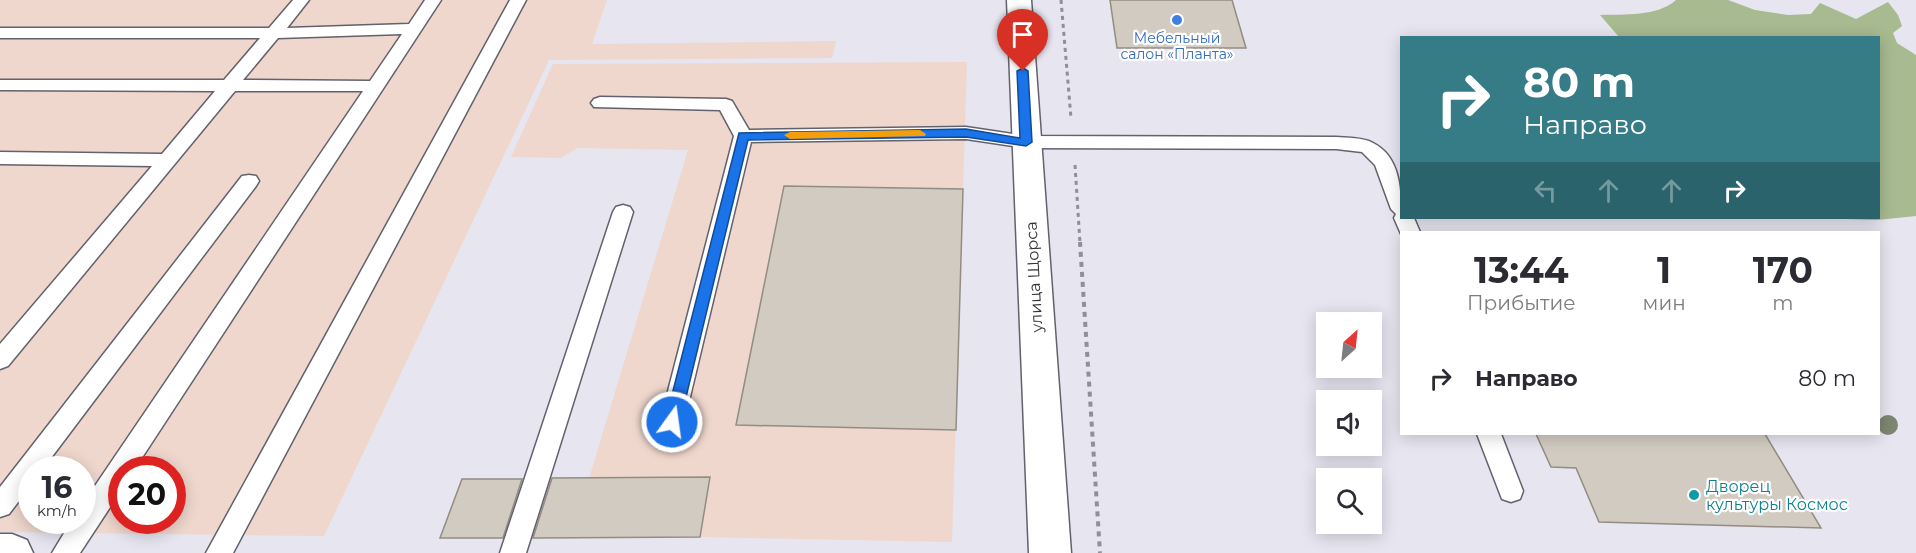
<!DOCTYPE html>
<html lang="ru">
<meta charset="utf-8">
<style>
:root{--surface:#fff;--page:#f2f2f3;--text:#2b2b33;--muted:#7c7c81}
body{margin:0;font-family:Montserrat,sans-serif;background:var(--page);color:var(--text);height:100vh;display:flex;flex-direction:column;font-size:22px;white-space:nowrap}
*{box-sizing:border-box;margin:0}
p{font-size:20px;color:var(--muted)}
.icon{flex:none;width:33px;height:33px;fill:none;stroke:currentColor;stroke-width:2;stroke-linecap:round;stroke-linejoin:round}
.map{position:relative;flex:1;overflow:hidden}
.panel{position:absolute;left:1400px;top:231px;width:480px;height:204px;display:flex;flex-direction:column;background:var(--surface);border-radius:0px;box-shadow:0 3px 15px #0003}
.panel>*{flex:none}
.hud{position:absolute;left:1400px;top:36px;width:480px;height:183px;border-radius:0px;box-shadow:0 3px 15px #0003;background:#357c87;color:#fff;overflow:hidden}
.needle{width:39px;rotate:27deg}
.fabs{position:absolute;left:1316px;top:312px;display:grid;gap:12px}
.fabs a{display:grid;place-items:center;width:66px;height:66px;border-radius:0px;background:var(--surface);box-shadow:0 3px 15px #0003;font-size:30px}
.speed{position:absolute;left:18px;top:456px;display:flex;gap:12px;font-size:30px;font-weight:700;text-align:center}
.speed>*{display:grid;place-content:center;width:78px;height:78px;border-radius:50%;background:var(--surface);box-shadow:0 3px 15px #0003;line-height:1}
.speed small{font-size:15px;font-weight:400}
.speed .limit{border:9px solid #d22;background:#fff;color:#111}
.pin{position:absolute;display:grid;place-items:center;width:51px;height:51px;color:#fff;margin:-62px -26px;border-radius:50% 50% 50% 0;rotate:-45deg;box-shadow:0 0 6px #0007}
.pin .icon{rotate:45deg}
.me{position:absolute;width:66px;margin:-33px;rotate:14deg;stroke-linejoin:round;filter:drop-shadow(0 0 4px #0008)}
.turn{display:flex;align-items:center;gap:21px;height:126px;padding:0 24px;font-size:27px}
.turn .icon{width:78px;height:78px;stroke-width:2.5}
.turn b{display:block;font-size:42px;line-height:51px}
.lanes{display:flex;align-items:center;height:57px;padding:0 24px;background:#0003;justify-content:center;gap:30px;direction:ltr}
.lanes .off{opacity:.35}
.eta{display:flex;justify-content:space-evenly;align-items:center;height:102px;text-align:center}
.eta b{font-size:36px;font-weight:700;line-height:42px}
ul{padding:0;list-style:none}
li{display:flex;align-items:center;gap:18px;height:90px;padding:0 24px}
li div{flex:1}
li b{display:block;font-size:22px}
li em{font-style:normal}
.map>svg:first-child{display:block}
.industrial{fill:#efd7cd;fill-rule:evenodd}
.forest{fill:#a7ba90}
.building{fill:#d2cbc1;stroke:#928c82;stroke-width:1.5}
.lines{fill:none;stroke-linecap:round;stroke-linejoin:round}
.lane-casing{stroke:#63616b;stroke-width:3}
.street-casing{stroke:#63616b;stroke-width:3}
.path-far1{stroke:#908e97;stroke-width:3;stroke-dasharray:4 4;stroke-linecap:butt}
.path{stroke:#908e97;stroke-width:4;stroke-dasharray:5 5;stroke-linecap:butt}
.lane{fill:#fff;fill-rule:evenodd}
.street{fill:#fff;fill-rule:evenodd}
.tree{fill:#7e8772}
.route{fill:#1a73e8;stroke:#114b97;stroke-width:1.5}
.slow{fill:#f59e0b}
.shop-dot{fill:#3f7fe0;stroke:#fff;stroke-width:2}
.culture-dot{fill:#0f9aa8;stroke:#fff;stroke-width:2}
.labels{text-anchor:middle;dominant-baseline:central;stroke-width:4.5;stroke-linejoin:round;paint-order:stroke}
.far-shop-label{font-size:14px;fill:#366cbe;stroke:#fff}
.street-label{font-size:16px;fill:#323136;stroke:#fff}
.culture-label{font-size:16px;fill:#0d838f;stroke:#fff;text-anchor:start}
</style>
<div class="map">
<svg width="1916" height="553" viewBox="0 0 1916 553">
<rect width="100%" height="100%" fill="#e7e5f0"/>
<path class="industrial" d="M0,0H607L592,44L836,41L832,58L549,60L324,536L0,532ZM32,470H82V520H32ZM122,470H172V520H122Z
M967,62L952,542L700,537L571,538L688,150L578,148L560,158L511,157L553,64Z"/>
<path class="forest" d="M1676,0H1728L1755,10L1788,15L1811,14L1820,3L1856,19L1888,2L1898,15L1902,26L1893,33L1897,43L1916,55V216L1877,220L1812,218H1878V38L1619,37L1600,15C1624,14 1657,17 1676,0Z"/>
<path class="building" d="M1110,0H1232L1246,48H1117Z
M784,186L963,189L956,430L736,425Z
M1536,434H1765L1821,528L1599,522L1576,468L1551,467Z
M710,477L700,537L533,538L552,478Z
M462,479H522L503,538H440Z"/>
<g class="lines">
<defs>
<path id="lane" d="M293,0H309L287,28L409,24L425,0H441L134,470H122V489L80,553H52L72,520H82V505L363,91H235L8,366L0,369V344L152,166L0,164V152L162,154L215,91L0,90V80H224L260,38H0V28H269ZM402,34L370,81L243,80L278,38Z
M510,0H526L233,553H206Z
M600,97L726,99L732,101L749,130L966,127L1026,136L1336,137C1347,138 1363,137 1373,143C1401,157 1401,191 1401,218H1414L1420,232L1401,234L1394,218L1396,214L1391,209L1375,165L1362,152L1336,149L1026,148L966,139L751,142L684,422L680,429L672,432L664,429L660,422L734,136L720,110L594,107L591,103L594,99Z
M249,175L256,176L259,181L256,186L42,470H32V484L9,514L0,517V487L242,176Z
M623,205L630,207L633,212L526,553H500L613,212L616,207Z
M1477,434H1501L1523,491L1520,499L1511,502L1502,499Z"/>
<path id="street" d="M1007,0H1031L1071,553H1029Z
M0,534H12L27,540L33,553H0Z"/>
</defs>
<use href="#lane" class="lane-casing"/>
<use href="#street" class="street-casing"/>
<path class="path-far1" d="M1061,0L1071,118
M1075,165L1080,243"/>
<path class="path" d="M1080,242L1100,553"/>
<use href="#lane" class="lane"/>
<use href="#street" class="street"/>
</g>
<circle class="tree" cx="1888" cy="425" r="10"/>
<path class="route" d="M1023,68L1028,71L1032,142L1026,146L966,137L748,140L680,422L678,427L672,428L667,427L665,422L739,133L966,129L1020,138L1017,71Z"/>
<path class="slow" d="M920,130L926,134L925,136L790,139L784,135L790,132Z"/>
<circle class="shop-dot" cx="1177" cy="20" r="6"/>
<circle class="culture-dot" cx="1694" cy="495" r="6"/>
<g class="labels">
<g class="far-shop-label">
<text x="1177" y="38">Мебельный<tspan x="1177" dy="16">салон «Планта»</tspan></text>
</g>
<g class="street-label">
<text transform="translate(1034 277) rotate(-93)">улица Щорса</text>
</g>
<g class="culture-label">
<text x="1706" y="486">Дворец<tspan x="1706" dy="18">культуры Космос</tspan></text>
</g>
</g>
</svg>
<div class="fabs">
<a><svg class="needle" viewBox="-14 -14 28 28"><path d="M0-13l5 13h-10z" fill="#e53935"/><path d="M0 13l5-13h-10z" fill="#7c7c81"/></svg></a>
<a><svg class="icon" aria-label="sound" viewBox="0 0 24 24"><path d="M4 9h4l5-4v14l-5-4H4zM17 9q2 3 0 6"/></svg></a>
<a><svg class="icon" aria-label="search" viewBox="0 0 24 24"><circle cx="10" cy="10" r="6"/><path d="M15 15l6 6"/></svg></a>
</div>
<div class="speed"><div>16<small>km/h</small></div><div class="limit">20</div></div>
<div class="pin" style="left:1023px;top:71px;background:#d93025"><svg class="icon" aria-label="arrive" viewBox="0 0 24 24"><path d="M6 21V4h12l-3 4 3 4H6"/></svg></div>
<svg class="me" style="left:672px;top:422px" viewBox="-20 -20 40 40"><circle r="17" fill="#1a73e8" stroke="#fff" stroke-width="3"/><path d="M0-11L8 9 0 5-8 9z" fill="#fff"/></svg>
<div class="hud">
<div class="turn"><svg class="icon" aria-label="right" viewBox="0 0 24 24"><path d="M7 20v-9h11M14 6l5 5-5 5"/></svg><div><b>80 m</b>Направо</div></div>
<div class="lanes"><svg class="icon off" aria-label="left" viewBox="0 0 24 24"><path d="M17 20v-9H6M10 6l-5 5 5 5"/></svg><svg class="icon off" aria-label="ahead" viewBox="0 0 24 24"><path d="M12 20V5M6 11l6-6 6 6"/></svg><svg class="icon off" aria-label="ahead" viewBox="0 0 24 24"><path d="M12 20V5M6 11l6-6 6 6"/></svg><svg class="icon" aria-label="right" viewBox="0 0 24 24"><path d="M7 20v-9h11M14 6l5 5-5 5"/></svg></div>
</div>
<section class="panel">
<div class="eta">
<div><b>13:44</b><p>Прибытие</p></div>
<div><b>1</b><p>мин</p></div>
<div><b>170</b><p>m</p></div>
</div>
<ul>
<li><svg class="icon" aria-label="right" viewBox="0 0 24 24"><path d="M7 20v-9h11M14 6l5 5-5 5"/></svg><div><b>Направо</b></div><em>80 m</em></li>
</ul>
</section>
</div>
